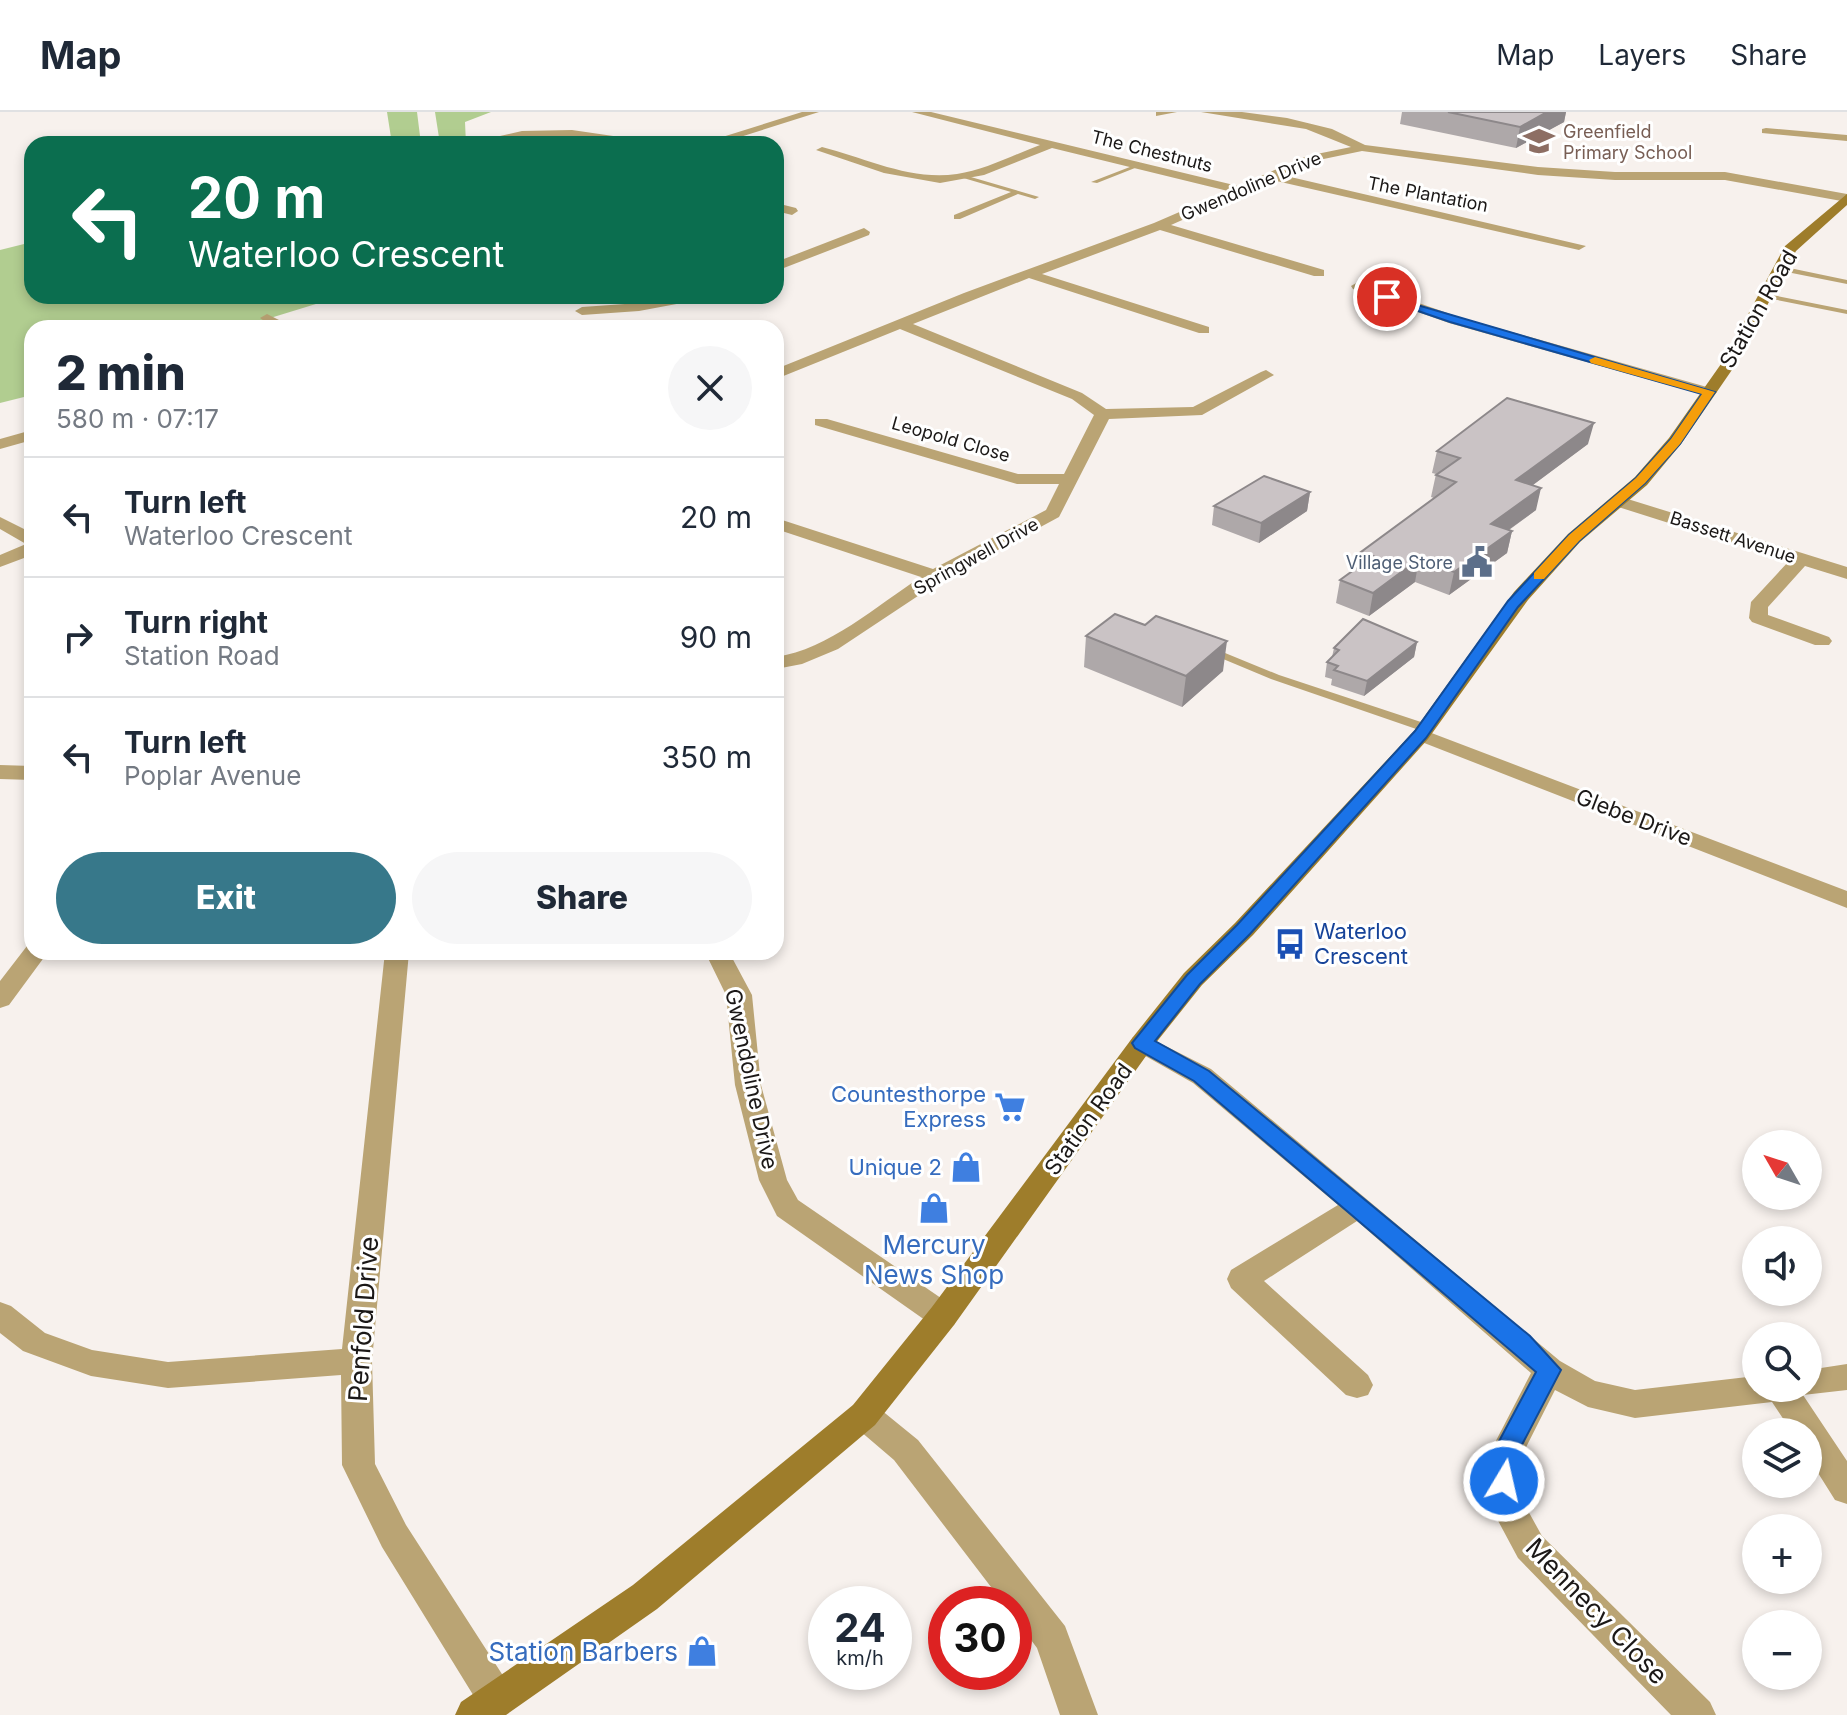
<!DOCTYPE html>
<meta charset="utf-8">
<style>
:root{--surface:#fff;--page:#f6f6f7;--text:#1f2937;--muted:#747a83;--line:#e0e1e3;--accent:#37788a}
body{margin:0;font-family:Inter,sans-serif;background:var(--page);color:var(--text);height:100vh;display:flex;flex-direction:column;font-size:30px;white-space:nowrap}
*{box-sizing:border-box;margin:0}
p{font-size:26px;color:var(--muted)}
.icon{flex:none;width:44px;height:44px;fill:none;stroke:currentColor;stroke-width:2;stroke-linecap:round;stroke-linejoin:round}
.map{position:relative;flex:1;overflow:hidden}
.side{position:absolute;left:24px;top:208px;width:760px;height:640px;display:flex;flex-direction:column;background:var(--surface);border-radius:24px;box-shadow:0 4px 12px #0003}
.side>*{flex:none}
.hud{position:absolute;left:24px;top:24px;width:760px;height:168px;border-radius:24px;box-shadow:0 4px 12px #0003;background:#0b6e4f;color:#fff;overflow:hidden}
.needle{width:52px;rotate:309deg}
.tools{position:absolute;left:1742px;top:1018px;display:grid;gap:16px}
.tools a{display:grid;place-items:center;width:80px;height:80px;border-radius:50%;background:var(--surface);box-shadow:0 4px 12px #0003;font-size:40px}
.speed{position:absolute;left:808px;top:1474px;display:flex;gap:16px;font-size:40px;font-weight:700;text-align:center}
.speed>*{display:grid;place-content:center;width:104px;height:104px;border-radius:50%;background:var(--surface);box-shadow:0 4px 12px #0003;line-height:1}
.speed small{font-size:20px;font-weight:400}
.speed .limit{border:12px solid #d22;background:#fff;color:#111}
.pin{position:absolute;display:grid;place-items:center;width:68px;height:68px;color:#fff;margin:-34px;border:4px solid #fff;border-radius:50%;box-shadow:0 2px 8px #0007}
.me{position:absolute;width:88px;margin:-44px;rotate:9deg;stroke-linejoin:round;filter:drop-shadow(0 0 6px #0008)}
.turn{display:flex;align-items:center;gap:28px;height:168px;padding:0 32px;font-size:36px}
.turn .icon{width:104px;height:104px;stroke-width:2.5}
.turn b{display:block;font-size:56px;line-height:68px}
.round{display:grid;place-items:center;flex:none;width:84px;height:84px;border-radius:42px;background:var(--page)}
.head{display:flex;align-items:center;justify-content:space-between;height:136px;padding:0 32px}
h1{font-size:48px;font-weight:800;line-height:60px}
.action{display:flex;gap:16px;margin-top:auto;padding:16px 32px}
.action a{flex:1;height:92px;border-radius:48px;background:var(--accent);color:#fff;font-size:32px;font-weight:800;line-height:92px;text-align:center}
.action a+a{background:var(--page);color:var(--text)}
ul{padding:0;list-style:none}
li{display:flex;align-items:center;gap:24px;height:120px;padding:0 32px;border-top:2px solid var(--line)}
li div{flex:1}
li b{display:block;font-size:30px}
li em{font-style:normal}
header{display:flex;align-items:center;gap:48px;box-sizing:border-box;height:112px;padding:0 40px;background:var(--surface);border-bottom:2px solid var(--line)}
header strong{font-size:38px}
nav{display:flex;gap:44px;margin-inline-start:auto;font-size:28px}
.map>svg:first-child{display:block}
.green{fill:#b1cd90}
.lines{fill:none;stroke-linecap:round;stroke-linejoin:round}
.lane{fill:#baa474;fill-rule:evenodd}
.street{fill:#baa474;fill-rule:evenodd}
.secondary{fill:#9e7d2b;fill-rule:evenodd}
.wall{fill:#aea8a9}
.shaded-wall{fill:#8d888a}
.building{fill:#cac3c5;stroke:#8d888a;stroke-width:2}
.route{fill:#1a73e8;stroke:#114b97;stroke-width:2}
.slow{fill:#f59e0b}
.labels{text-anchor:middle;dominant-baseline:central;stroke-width:6;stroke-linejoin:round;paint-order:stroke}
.far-education-label{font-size:18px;fill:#785e54;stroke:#fff;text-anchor:start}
.far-street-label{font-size:18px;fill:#1b1817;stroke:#fff}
.far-service-label{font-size:18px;fill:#4e5e75;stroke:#fff;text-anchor:end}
.street-label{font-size:22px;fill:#1b1817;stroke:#fff}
.transit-label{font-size:22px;fill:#164399;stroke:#fff;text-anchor:start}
.shop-label{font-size:22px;fill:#366cbe;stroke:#fff;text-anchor:end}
.near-shop-label{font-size:26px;fill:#366cbe;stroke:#fff}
.near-street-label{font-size:26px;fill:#1b1817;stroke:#fff}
</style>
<header>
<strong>Map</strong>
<nav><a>Map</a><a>Layers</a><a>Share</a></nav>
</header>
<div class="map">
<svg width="1847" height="1603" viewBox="0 0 1847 1603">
<rect width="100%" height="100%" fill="#f7f1ed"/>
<path class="green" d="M387,0H417L421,32H392Z
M435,0H491L465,10L466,32H440Z
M32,130V184H342L238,216H32V283L0,291V138Z"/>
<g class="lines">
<path class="lane" d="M1135,53L1140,54L1097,71L1091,70Z
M960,63H964L1039,85L1035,87L1018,82L960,107H954V103L1011,80L960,65Z
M1780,154L1847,168V172L1777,158L1776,156Z
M1762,181L1847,198V202L1762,185Z
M1208,534L1279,563L1430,613L1432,616L1430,619H1422L1271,567L1204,539L1202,537Z"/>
<path class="street" d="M802,0H819L718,32H700Z
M912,0H931L1238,74L1307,44L1351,35L1306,17L1201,0H1242L1287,6L1332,17L1365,33L1538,55L1615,60H1725L1847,82V90L1725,68H1615L1538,63L1362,39L1314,49L1282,63L1586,134L1579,138L1272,68L1171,113L1324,158V164H1314L1160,118L1042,162L1209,215V221H1199L1029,166L913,212L1082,281L1106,297L1193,295L1261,260L1266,258L1274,263L1202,303L1109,307L1059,405L942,468L838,537L802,552L776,557V545C829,537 876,494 921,465L776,417V406L933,457L1046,398L1059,372H1017L815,313V307H827L1018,362H1064L1094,303L1072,287L900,217L776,267V257L964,181L1154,111L1228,79L1052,36L984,63L940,71L884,61L816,38L822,35C866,46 910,69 957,62C985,58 1013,43 1040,33Z
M1156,0H1177L1156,4Z
M1766,16L1847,23V29L1762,21V17Z
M572,18L620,25L642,32L572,25L506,27L500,24L522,19Z
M776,91L796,96L798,99L792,103L776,99Z
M864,116L870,120L869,123L776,159V150Z
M1358,170L1459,205L1714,277L1717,280L1714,283H1704L1449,211L1353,177L1351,174Z
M675,184H705L698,188L639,199L582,203L575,199L582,195L639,191Z
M267,202L289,213L291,216H274L260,206Z
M32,318V328L0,337V327Z
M1618,384L1847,455V467L1805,454L1768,495V503L1829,525L1832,529L1829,533H1815L1752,510L1749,506L1751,490L1789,449L1612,393L1609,389Z
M0,405L32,421V443L0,455V443L26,432L0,417Z
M1421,617L1847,779V796L1414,627L1410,623Z
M0,653L32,654V668L0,667Z
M32,833V840H48L9,893L0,896V869L27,834Z
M385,840H409L372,1249L375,1352L406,1413L509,1573L514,1586L509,1599L499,1603L483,1599L382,1435L342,1353L341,1263L168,1276L91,1264L23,1239L0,1221V1190L11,1194L45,1221L92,1238L168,1250L342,1237Z
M705,840H729L752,883L761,973L787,1068L798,1088L954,1195L958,1204L954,1213L943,1217L932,1213L777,1104L759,1068L735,973L726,883Z
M1142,922L1211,957L1560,1249L1595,1269L1635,1278L1756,1264V1276H1808V1258L1847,1252V1278L1803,1283L1847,1349V1392L1835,1388L1808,1345V1320H1792L1772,1290L1635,1306L1588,1295L1555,1278L1519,1349L1522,1388L1542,1424L1710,1590L1716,1603H1671L1518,1446L1488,1390L1486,1348L1531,1261L1357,1109L1264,1169L1368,1263L1373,1273L1368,1283L1357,1286L1346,1283L1231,1176L1227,1167L1231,1158L1338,1093L1193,971L1133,937L1129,931L1133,925Z
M864,1289L875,1293L918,1328L1065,1514L1098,1603H1060L1037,1536L1014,1505V1492H1004L894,1348L853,1313L848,1303L853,1293Z"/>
<path class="secondary" d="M1847,82V93L1796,139L1736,252L1681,332L1647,373L1580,430L1528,488L1428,627L1253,823L1202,873L1151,937L954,1213L875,1313L657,1497L506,1603H455L461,1590L633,1473L853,1293L932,1195L1133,925L1184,861L1235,811L1414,619L1514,480L1568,422L1635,365L1669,326L1721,252L1785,134Z"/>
</g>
<path class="wall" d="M1402,0H1566L1564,10L1516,36L1400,12Z
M1588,332L1533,373L1536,398L1509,418L1512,419L1507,441L1449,483L1415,470L1369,504L1336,491L1340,468L1358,455L1361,440L1434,386L1431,385L1436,362L1432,361L1437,339Z
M1310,380L1307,399L1259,431L1212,413L1214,394Z
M1086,524L1223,559L1182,595L1084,555Z
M1417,530L1414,545L1364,584L1331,573L1332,567L1325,565L1327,550L1332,545L1334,536Z"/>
<path class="shaded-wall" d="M1547,0H1566L1564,10L1516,36L1520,15Z
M1594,311L1588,332L1510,390L1516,368Z
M1541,376L1536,398L1486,434L1491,412Z
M1310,380L1307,399L1259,431L1261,411Z
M1512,419L1507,441L1449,483L1454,460Z
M1419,447L1415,470L1369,504L1373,481Z
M1227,529L1223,559L1182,595L1186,564Z
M1417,530L1414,545L1364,584L1367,569Z"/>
<path class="building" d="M1448,0H1547L1520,15Z
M1507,286L1594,311L1516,368L1541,376L1491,412L1512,419L1454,460L1419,447L1373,481L1340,468L1373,444L1361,440L1456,370L1436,363L1460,346L1437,339Z
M1264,364L1310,380L1261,411L1214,394Z
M1115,502L1145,513L1156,504L1227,529L1186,564L1086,524Z
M1363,507L1417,530L1367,569L1334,558L1338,554L1327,550L1339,538L1334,536Z"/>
<path class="route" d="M1383,183L1715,280L1680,332L1645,371L1579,429L1518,495L1426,626L1250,822L1200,872L1155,929L1209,959L1530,1224L1561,1258L1514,1348L1516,1369L1513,1377L1504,1380L1495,1377L1489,1348L1536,1260L1194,969L1135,936L1132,931L1187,863L1237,813L1415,619L1508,489L1569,423L1636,366L1671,327L1702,282L1450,210L1383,187Z"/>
<path class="slow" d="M1595,245L1715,280L1680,332L1645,371L1579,429L1544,467H1534V461L1569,423L1636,366L1671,327L1702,282L1591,251L1589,248Z"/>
<defs>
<symbol id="school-bare" viewBox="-9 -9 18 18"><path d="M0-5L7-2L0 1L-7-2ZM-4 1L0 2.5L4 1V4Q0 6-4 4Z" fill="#8d6e63" stroke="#fff" stroke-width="2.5" paint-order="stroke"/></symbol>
<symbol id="civic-bare" viewBox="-9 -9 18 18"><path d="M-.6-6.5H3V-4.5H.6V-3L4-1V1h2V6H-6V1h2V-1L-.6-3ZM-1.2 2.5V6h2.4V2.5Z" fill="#5c6f8a" stroke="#fff" stroke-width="2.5" paint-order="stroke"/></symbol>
<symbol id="bus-bare" viewBox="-9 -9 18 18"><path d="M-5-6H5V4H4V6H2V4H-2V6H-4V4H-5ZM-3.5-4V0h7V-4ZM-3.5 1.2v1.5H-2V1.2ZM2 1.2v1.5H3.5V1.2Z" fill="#1a4fb4" stroke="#fff" stroke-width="2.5" paint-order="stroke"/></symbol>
<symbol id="supermarket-bare" viewBox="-9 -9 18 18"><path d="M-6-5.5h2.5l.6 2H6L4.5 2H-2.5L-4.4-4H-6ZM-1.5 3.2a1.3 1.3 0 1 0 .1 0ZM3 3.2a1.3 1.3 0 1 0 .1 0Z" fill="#3f7fe0" stroke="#fff" stroke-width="2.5" paint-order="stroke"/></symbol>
<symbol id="shop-bare" viewBox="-9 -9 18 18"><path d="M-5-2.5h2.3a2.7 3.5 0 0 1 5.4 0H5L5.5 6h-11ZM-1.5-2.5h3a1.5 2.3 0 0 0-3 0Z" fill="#3f7fe0" stroke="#fff" stroke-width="2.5" paint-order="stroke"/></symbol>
</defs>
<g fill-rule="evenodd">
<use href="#school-bare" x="1517" y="7" width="44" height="44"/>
<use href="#civic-bare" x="1455" y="428" width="44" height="44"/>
<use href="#bus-bare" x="1268" y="810" width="44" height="44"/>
<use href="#supermarket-bare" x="988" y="973" width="44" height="44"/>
<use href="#shop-bare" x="944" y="1033" width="44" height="44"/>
<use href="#shop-bare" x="912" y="1074" width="44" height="44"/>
<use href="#shop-bare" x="680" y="1517" width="44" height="44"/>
</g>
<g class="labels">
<g class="far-education-label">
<text x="1563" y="19">Greenfield<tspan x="1563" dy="21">Primary School</tspan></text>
</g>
<g class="far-street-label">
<text transform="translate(1152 39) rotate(14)">The Chestnuts</text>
<text transform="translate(1251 74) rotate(-23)">Gwendoline Drive</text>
<text transform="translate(1428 82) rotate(11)">The Plantation</text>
<text transform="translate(951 327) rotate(16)">Leopold Close</text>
<text transform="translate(1733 425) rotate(18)">Bassett Avenue</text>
<text transform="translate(976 444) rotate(-29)">Springwell Drive</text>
</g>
<g class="far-service-label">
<text x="1453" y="450">Village Store</text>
</g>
<g class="street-label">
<text transform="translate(1758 197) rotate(-60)">Station Road</text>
<text transform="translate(1634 705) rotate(21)">Glebe Drive</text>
<text transform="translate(752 967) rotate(78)">Gwendoline Drive</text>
<text transform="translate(1088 1007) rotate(-54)">Station Road</text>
</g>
<g class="transit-label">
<text x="1314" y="819">Waterloo<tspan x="1314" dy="25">Crescent</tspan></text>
</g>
<g class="shop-label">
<text x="986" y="982">Countesthorpe<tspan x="986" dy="25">Express</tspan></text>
<text x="942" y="1055">Unique 2</text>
</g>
<g class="near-shop-label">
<text x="934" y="1132">Mercury<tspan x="934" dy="30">News Shop</tspan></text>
<text x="678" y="1539" text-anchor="end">Station Barbers</text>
</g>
<g class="near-street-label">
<text transform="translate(363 1207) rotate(-86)">Penfold Drive</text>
<text transform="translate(1597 1499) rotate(46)">Mennecy Close</text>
</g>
</g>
</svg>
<div class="tools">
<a><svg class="needle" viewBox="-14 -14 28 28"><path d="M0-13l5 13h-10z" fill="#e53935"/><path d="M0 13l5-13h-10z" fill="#747a83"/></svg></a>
<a><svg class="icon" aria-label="sound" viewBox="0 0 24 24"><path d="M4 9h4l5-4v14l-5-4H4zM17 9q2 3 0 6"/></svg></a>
<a><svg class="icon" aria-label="search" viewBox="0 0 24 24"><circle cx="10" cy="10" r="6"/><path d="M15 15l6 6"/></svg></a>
<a><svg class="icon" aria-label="layers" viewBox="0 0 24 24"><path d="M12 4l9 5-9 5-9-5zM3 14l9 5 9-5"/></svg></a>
<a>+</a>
<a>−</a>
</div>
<div class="speed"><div>24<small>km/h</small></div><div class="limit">30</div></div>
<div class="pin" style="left:1387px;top:185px;background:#d93025"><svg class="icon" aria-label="arrive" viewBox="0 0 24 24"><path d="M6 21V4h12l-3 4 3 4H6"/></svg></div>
<svg class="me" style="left:1504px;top:1369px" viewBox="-20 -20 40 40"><circle r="17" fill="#1a73e8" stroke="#fff" stroke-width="3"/><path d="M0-11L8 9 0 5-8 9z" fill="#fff"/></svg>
<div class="hud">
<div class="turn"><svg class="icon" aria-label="left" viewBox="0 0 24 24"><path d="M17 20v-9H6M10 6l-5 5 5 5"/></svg><div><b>20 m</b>Waterloo Crescent</div></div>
</div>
<section class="side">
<div class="head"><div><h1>2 min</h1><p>580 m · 07:17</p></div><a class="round"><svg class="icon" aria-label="close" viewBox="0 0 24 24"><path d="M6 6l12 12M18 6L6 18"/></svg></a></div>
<ul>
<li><svg class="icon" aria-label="left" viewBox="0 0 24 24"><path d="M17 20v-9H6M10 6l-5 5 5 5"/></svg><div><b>Turn left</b><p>Waterloo Crescent</p></div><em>20 m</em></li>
<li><svg class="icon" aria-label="right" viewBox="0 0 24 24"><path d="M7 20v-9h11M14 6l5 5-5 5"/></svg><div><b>Turn right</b><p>Station Road</p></div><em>90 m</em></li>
<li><svg class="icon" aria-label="left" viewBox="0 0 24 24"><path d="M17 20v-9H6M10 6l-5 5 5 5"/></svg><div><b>Turn left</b><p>Poplar Avenue</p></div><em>350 m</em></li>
</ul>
<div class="action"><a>Exit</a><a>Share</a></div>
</section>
</div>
